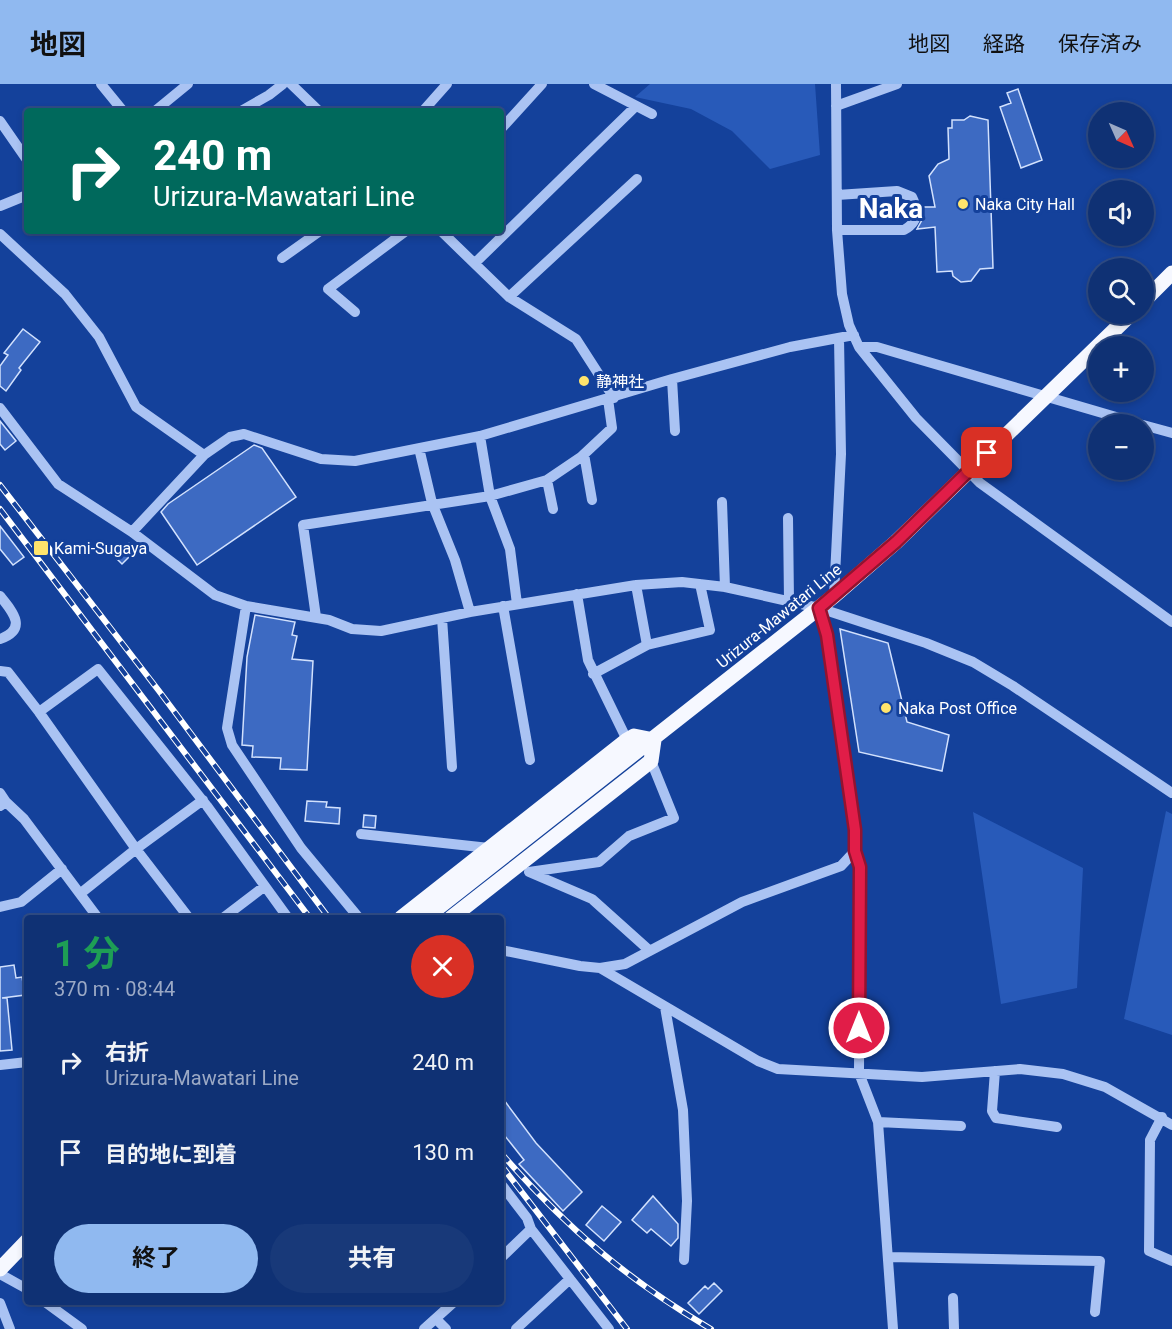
<!DOCTYPE html>
<html lang="ja">
<meta charset="utf-8">
<style>
:root{--surface:#0f3174;--page:#183979;--text:#f1f3f6;--muted:#9ba9c5;--line:#2f4c86;--accent:#90b9f0}
body{margin:0;font-family:Roboto,"Noto Sans JP",sans-serif;background:var(--page);color:var(--text);height:100vh;display:flex;flex-direction:column;font-size:22px;white-space:nowrap}
*{box-sizing:border-box;margin:0}
p{font-size:20px;color:var(--muted)}
.icon{flex:none;width:33px;height:33px;fill:none;stroke:currentColor;stroke-width:2;stroke-linecap:round;stroke-linejoin:round}
.map{position:relative;flex:1;overflow:hidden}
.drawer{position:absolute;left:24px;top:831px;width:480px;height:390px;display:flex;flex-direction:column;background:var(--surface);border-radius:6px;box-shadow:0 3px 9px #0003,0 0 0 2px var(--line)}
.drawer>*{flex:none}
.top-card{position:absolute;left:24px;top:24px;width:480px;height:126px;border-radius:6px;box-shadow:0 3px 9px #0003,0 0 0 2px var(--line);background:#00695c;color:#fff;overflow:hidden}
.needle{width:39px;rotate:135deg}
.controls{position:absolute;left:1088px;top:18px;display:grid;gap:12px}
.controls a{display:grid;place-items:center;width:66px;height:66px;border-radius:50%;background:var(--surface);box-shadow:0 3px 9px #0003,0 0 0 2px var(--line);font-size:30px}
.pin{position:absolute;display:grid;place-items:center;width:51px;height:51px;color:#fff;margin:-26px;border-radius:12px;box-shadow:0 3px 9px #0006}
.me{position:absolute;width:66px;margin:-33px;rotate:0deg;stroke-linejoin:round;filter:drop-shadow(0 0 4px #0008)}
.turn{display:flex;align-items:center;gap:21px;height:126px;padding:0 30px;font-size:27px}
.turn .icon{width:78px;height:78px;stroke-width:2.5}
.turn b{display:block;font-size:42px;line-height:51px}
.round{display:grid;place-items:center;flex:none;width:63px;height:63px;border-radius:32px;background:var(--page)}
.headline{display:flex;align-items:center;justify-content:space-between;height:102px;padding:0 30px}
h1{font-size:36px;font-weight:700;line-height:45px;color:#1e9e55}
.action{display:flex;gap:12px;margin-top:auto;padding:12px 30px}
.action a{flex:1;height:69px;border-radius:36px;background:var(--accent);color:#111;font-size:24px;font-weight:700;line-height:69px;text-align:center}
.action a+a{background:var(--page);color:var(--text)}
ul{padding:0;list-style:none}
li{display:flex;align-items:center;gap:18px;height:90px;padding:0 30px}
li div{flex:1}
li b{display:block;font-size:22px}
li em{font-style:normal}
header{display:flex;align-items:center;gap:36px;box-sizing:border-box;height:84px;padding:0 30px;background:var(--accent);color:#111}
header strong{font-size:28px}
nav{display:flex;gap:33px;margin-inline-start:auto;font-size:21px}
.map>svg:first-child{display:block}
.green{fill:#285ab9}
.building{fill:#3d6ac2;stroke:#d2e1fd;stroke-width:1.5}
.lines{fill:none;stroke-linecap:round;stroke-linejoin:round}
.minor{stroke:#aac3f3;stroke-width:10}
.major{stroke:#f6f8ff;stroke-width:15}
.rail-casing{stroke:#fff;stroke-width:6}
.rail{stroke:#14419b;stroke-width:4;stroke-dasharray:11;stroke-linecap:butt}
.route-casing{stroke:#92132f;stroke-width:15}
.route{stroke:#e11d48;stroke-width:10}
.poi-dot{fill:#ffe46c;stroke:#14419b;stroke-width:2}
.labels{text-anchor:middle;dominant-baseline:central;stroke-width:6;stroke-linejoin:round;paint-order:stroke}
.poi-label{font-size:16px;fill:#fff;stroke:#14419b;text-anchor:start}
.street-label{font-size:16px;fill:#fff;stroke:#14419b}
.town-label{font-size:28px;font-weight:bold;fill:#fff;stroke:#14419b}
</style>
<header>
<strong>地図</strong>
<nav><a>地図</a><a>経路</a><a>保存済み</a></nav>
</header>
<div class="map">
<svg width="1172" height="1245" viewBox="0 0 1172 1245">
<rect width="100%" height="100%" fill="#14419b"/>
<path class="green" d="M650,0H815L820,71L770,85L732,47L691,25L635,13Z
M1166,727L1172,730V951L1124,935Z
M973,728L1083,784L1077,904L1001,920Z"/>
<path class="building" d="M1018,5L1042,76L1021,84L1000,23L1011,19L1007,9Z
M970,32L988,36L993,184L980,185L971,197L961,198L953,192L952,187L937,188L935,143L917,145L923,134V123H935L929,92L938,80L949,75L948,44H952V36H964Z
M23,245L40,258L19,284L21,286L6,307L0,302V282L8,271L4,269Z
M0,337L16,357L5,366L0,360Z
M254,361L262,364L296,413L197,481L161,428L168,420Z
M0,442L24,473L13,481L0,465Z
M129,459L136,466L122,480L115,473Z
M255,531L295,538L292,551L297,552L292,575L313,577L307,686L280,685L281,674L252,673L253,662L242,661L247,573Z
M840,545L888,559L907,638L949,651L942,687L859,668Z
M307,717L327,718L326,723L340,724L339,740L305,737Z
M364,731L376,732L375,744L363,743Z
M14,881L16,894L22,893L25,911L2,914H7L12,966L0,967V883Z
M501,1012L536,1059L582,1108L563,1127L519,1080L524,1076L501,1047Z
M653,1112L678,1140V1154L671,1162L651,1145L647,1149L632,1136Z
M602,1122L621,1138L604,1157L586,1141Z
M714,1199L722,1207L699,1230L688,1219L705,1202L708,1205Z"/>
<g class="lines">
<path class="minor" d="M101,0L123,27
M291,0L319,27
M594,0L652,30
M836,0L837,146L842,210L849,241L859,263L916,334L980,399L1172,538
M836,22L897,0
M155,27L188,0
M241,27L269,11L283,0
M423,27L447,0
M0,37L27,76
M501,45L542,0
M0,122L27,111
M837,146H904C918,138 919,127 912,113L897,107L837,111
M441,147L509,213L576,255L614,314
M0,150L65,210L99,253L136,323L204,371
M282,174L320,147
M476,178L636,22
M509,213L637,95
M355,228L328,205L406,147
M859,263H877L1140,340
M672,295L675,347
M0,324L58,400L132,448L215,511L246,522L329,536L352,545L381,547L470,528L636,501L682,498L725,503L819,524L926,559L973,578L1013,602L1172,709
M1143,341L1172,349
M480,352L490,412L547,396L581,373L612,344L608,315
M419,364L432,419L455,476L470,528
M584,370L592,416
M547,396L553,425
M722,418L725,503
M788,434L789,517
M132,448L204,371L230,353L244,350L321,375L355,377L480,352L672,295L790,263L854,251
M636,501L647,561L710,546L700,500
M577,510L588,576L627,656
M0,512C13,528 28,545 0,555
M834,512L841,370L839,254
M246,522L227,644L232,661L301,764L359,834
M503,522L530,676
M316,533L303,441L490,412L510,465L517,520
M442,534L452,683
M0,587L8,588L39,628L98,585L207,722L288,834
M593,590L647,561
M39,628L136,765L81,809
M0,709L6,718L0,722
M6,718L24,735L98,834
M361,750L489,764
M855,767L860,783L859,989L878,1038L893,1245
M0,823L21,818L62,785
M189,834L136,765L203,716
M223,834L265,802
M501,866L580,882L600,884L625,880L742,818L841,782L855,767V746L827,551L819,524
M650,867L592,815L529,788L599,778L629,752L674,734L651,677
M600,884L758,977L778,985L922,993L1020,985L1063,990L1105,1003L1172,1041
M665,923L683,1026L687,1117L684,1176
M0,981L27,978
M995,987L992,1027L996,1034L1057,1043
M1162,1033L1150,1056L1149,1167L1172,1177
M878,1038L961,1042
M501,1100L527,1134L531,1145
M888,1173L1100,1177L1095,1228
M501,1174L531,1145L609,1245
M0,1190L27,1205
M953,1214L954,1245
M45,1218L82,1245
M0,1219L10,1245
M436,1235L446,1245
M424,1245L454,1218
M516,1245L570,1195"/>
<path class="major" d="M1143,218L1172,189
M401,834L627,656L634,652L654,656
M425,834L834,512L896,458L1131,230
M451,834L651,677L654,656
M0,1185L27,1157"/>
<defs>
<path id="rail" d="M0,401L159,607L329,834
M0,425L310,834
M501,1069C566,1143 626,1195 711,1245
M501,1081L627,1245"/>
</defs>
<use href="#rail" class="rail-casing"/>
<use href="#rail" class="rail"/>
</g>
<g class="lines">
<defs>
<path id="route" d="M859,944L860,783L855,767V746L827,551L819,524L896,458L987,369"/>
</defs>
<use href="#route" class="route-casing"/>
<use href="#route" class="route"/>
</g>
<g class="poi-dot">
<circle cx="963" cy="120" r="6"/>
<circle cx="584" cy="297" r="6"/>
<rect x="33" y="456" width="16" height="16" rx="3"/>
<circle cx="886" cy="624" r="6"/>
</g>
<g class="labels">
<g class="poi-label">
<text x="975" y="120">Naka City Hall</text>
<text x="596" y="297">静神社</text>
<text x="54" y="464">Kami-Sugaya</text>
<text x="898" y="624">Naka Post Office</text>
</g>
<g class="street-label">
<text transform="translate(779 532) rotate(-39)">Urizura-Mawatari Line</text>
</g>
<g class="town-label">
<text x="891" y="124">Naka</text>
</g>
</g>
</svg>
<div class="controls">
<a><svg class="needle" viewBox="-14 -14 28 28"><path d="M0-13l5 13h-10z" fill="#e53935"/><path d="M0 13l5-13h-10z" fill="#9ba9c5"/></svg></a>
<a><svg class="icon" aria-label="sound" viewBox="0 0 24 24"><path d="M4 9h4l5-4v14l-5-4H4zM17 9q2 3 0 6"/></svg></a>
<a><svg class="icon" aria-label="search" viewBox="0 0 24 24"><circle cx="10" cy="10" r="6"/><path d="M15 15l6 6"/></svg></a>
<a>+</a>
<a>−</a>
</div>
<div class="pin" style="left:987px;top:369px;background:#d93025"><svg class="icon" aria-label="arrive" viewBox="0 0 24 24"><path d="M6 21V4h12l-3 4 3 4H6"/></svg></div>
<svg class="me" style="left:859px;top:944px" viewBox="-20 -20 40 40"><circle r="17" fill="#e11d48" stroke="#fff" stroke-width="3"/><path d="M0-11L8 9 0 5-8 9z" fill="#fff"/></svg>
<div class="top-card">
<div class="turn"><svg class="icon" aria-label="right" viewBox="0 0 24 24"><path d="M7 20v-9h11M14 6l5 5-5 5"/></svg><div><b>240 m</b>Urizura-Mawatari Line</div></div>
</div>
<section class="drawer">
<div class="headline"><div><h1>1 分</h1><p>370 m · 08:44</p></div><a class="round" style="background:#d93025;color:#fff"><svg class="icon" aria-label="close" viewBox="0 0 24 24"><path d="M6 6l12 12M18 6L6 18"/></svg></a></div>
<ul>
<li><svg class="icon" aria-label="right" viewBox="0 0 24 24"><path d="M7 20v-9h11M14 6l5 5-5 5"/></svg><div><b>右折</b><p>Urizura-Mawatari Line</p></div><em>240 m</em></li>
<li><svg class="icon" aria-label="arrive" viewBox="0 0 24 24"><path d="M6 21V4h12l-3 4 3 4H6"/></svg><div><b>目的地に到着</b></div><em>130 m</em></li>
</ul>
<div class="action"><a>終了</a><a>共有</a></div>
</section>
</div>
